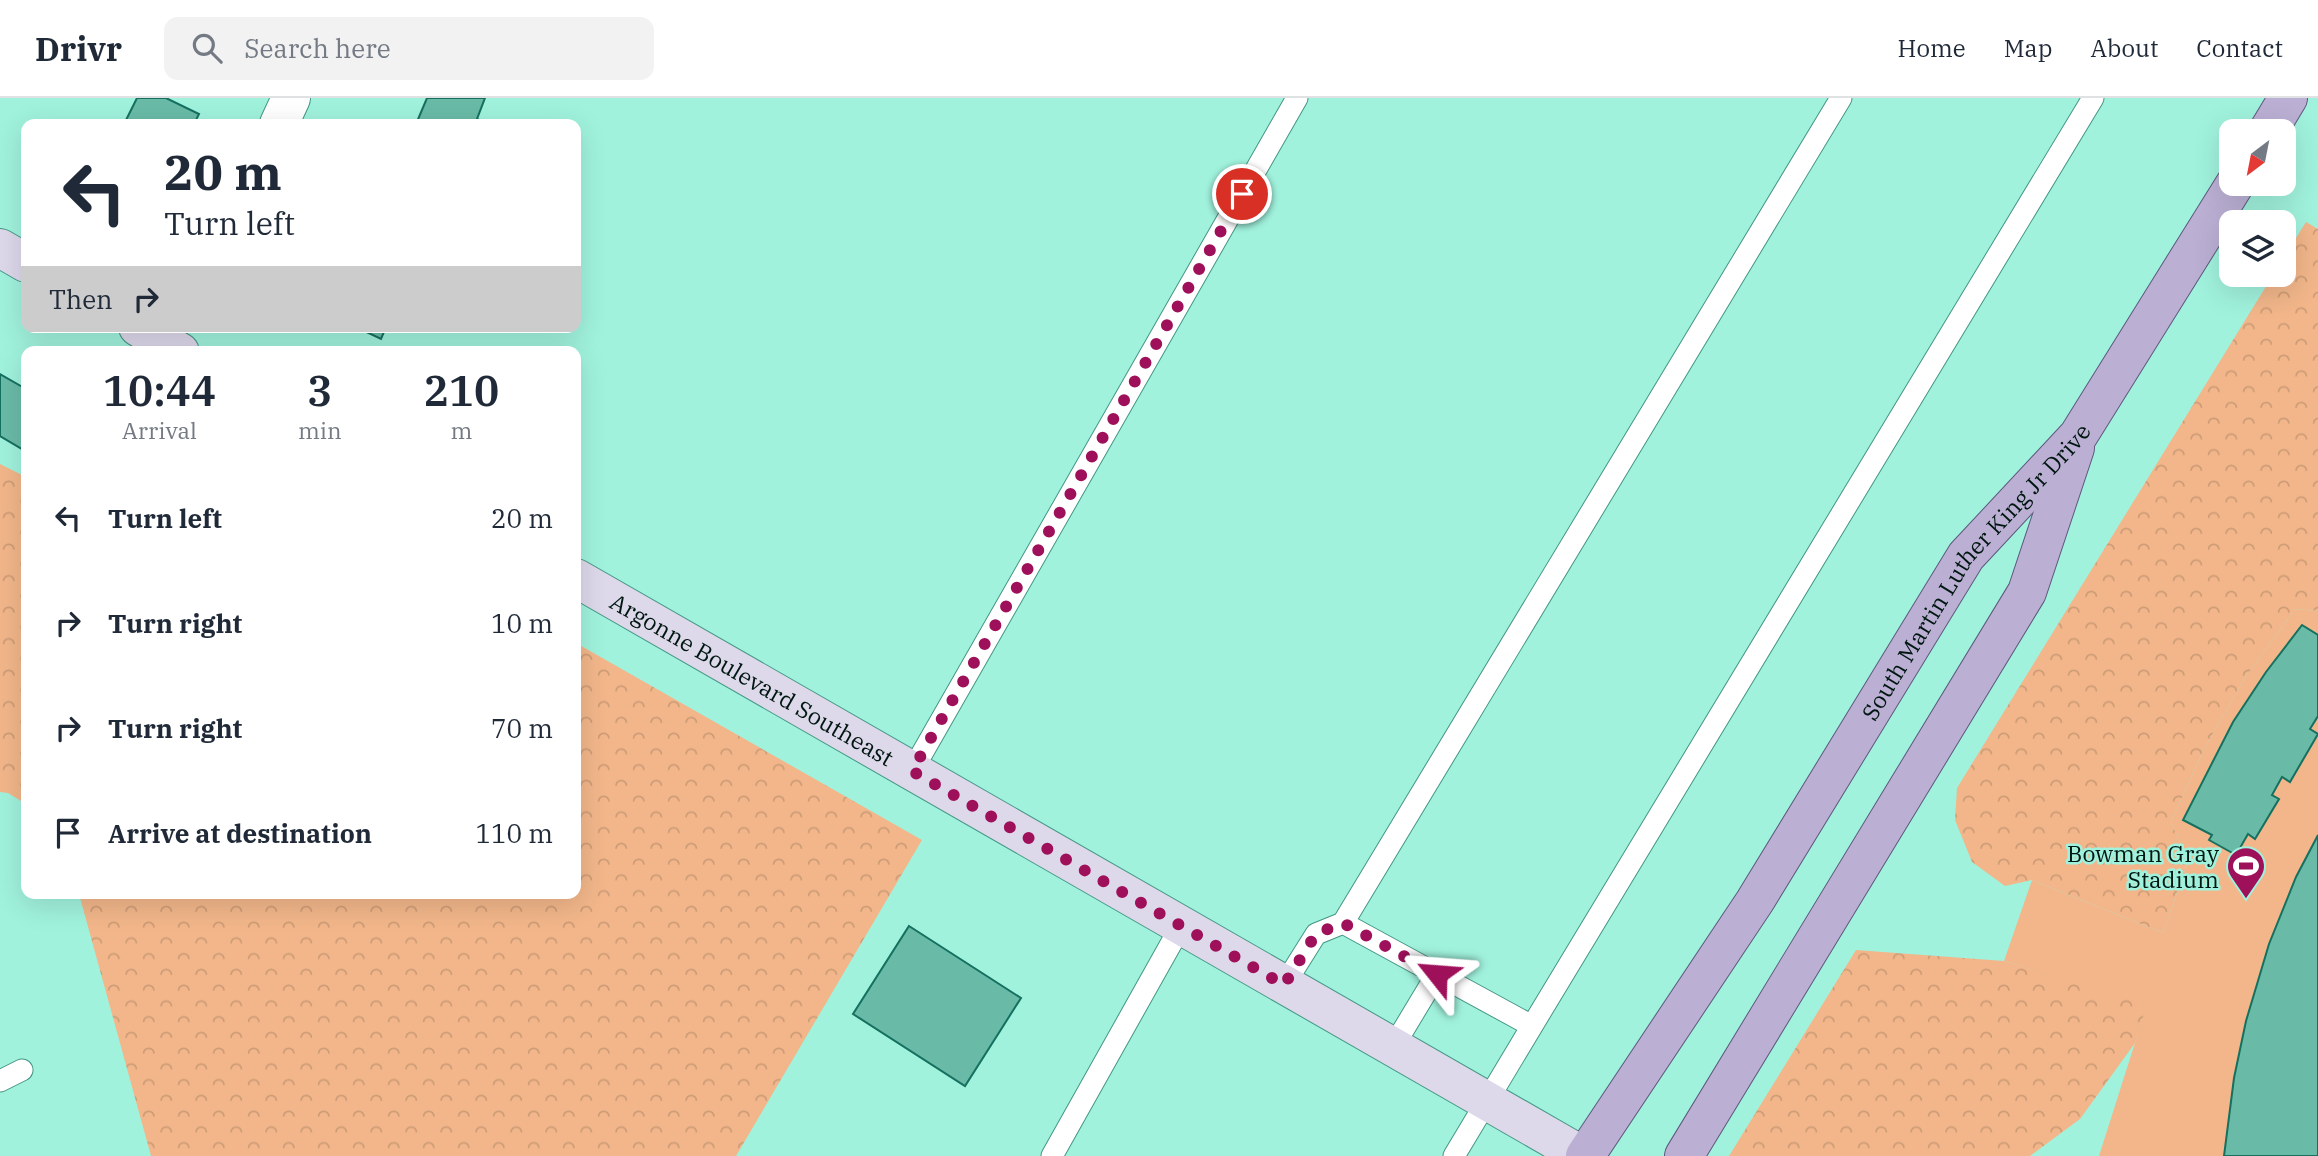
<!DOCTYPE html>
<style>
:root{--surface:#fff;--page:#f2f2f3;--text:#1f2937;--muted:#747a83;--line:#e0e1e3}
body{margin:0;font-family:"IBM Plex Serif",serif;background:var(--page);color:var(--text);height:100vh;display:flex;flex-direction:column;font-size:26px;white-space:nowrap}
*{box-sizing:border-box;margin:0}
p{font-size:23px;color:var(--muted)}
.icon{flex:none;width:38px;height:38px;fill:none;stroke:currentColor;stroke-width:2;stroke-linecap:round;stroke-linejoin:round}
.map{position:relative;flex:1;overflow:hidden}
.drawer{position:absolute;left:21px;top:248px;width:560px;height:553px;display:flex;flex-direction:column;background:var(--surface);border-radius:14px;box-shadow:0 7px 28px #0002}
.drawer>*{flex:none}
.guide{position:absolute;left:21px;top:21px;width:560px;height:214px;border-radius:14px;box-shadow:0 7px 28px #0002;background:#fff;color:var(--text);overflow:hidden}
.needle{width:46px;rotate:212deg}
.fabs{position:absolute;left:2219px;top:21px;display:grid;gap:14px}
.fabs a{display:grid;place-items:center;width:77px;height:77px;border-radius:14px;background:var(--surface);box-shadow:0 7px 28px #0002;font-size:35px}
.pin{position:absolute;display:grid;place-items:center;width:60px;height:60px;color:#fff;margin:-30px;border:4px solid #fff;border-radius:50%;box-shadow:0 2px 7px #0007}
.me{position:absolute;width:77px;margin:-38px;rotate:298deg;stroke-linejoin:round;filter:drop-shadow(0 0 5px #0008)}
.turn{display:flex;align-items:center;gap:24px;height:147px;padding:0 28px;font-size:32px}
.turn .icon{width:91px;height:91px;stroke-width:2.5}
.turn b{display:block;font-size:49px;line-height:60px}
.then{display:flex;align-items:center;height:66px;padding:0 28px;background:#0003;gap:14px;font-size:26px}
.eta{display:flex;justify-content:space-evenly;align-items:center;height:119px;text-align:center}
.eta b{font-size:42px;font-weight:600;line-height:49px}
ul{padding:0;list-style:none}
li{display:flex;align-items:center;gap:21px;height:105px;padding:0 28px}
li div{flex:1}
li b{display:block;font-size:26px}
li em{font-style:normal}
header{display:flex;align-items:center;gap:42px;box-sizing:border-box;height:98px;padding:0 35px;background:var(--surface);border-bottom:2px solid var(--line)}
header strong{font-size:33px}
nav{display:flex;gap:38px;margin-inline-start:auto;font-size:24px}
.search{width:490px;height:63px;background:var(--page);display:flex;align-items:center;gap:18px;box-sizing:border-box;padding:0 24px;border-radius:14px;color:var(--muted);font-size:26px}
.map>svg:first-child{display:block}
.forest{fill:url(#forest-crowns)}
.park{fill:#f2b68a}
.building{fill:#69bba7;stroke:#15705f;stroke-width:2}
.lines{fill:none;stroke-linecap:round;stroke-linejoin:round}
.lane-casing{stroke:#449684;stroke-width:23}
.street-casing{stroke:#449684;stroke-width:40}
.secondary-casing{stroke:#449684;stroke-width:40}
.primary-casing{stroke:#5c587d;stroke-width:40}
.lane{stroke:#fff;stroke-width:21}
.street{stroke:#fff;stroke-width:38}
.secondary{stroke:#ddd8ea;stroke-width:38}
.primary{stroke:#bbb0d4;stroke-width:38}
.route{stroke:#9f105b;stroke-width:12;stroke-dasharray:0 21.6}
.labels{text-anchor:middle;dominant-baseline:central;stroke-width:5;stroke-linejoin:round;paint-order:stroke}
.street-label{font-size:23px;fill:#001610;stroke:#a0f2dd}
.poi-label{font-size:23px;fill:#001610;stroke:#a0f2dd;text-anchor:end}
</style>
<header>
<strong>Drivr</strong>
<div class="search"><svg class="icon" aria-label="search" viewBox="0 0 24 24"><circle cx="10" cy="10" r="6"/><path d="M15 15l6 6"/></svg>Search here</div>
<nav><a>Home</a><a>Map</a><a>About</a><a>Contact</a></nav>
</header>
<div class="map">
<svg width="2318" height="1058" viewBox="0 0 2318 1058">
<defs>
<pattern id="forest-crowns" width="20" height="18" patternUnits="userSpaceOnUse" patternTransform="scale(1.75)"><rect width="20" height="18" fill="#f2b68a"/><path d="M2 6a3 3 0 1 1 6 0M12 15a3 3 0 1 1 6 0" fill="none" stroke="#ce9c76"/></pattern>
</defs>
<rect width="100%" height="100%" fill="#a0f2dd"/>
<path class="forest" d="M2306,124L2318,131V513L2295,511L2243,583L2203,653L2171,724L2188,763L2163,835L2032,782L2005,788L1972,764L1955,722L1957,690L2273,177H2284V159Z
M0,366L26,379V706L8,695L0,694Z
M576,545L922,742L736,1058H151L79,796H576Z
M1856,852L2004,863L2148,906L2135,945L2080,1021L2030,1058H1729Z"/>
<path class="park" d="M2295,511L2318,513V1058H2099L2147,907L2004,863L2032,782L2163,835L2188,763L2171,724L2203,653L2243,583Z"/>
<path class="building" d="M137,0H166L199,16L194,26H124Z
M427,0H485L477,21L484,24L483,26H416Z
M356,229H386L381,241Z
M0,276L26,291V344L22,351L0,338Z
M2302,527L2318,537V618L2310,631L2318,636L2290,684L2282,679L2272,697L2279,701L2255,741L2248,736L2236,757L2209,742L2212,737L2183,722L2233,624L2266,574Z
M2318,737V1058H2224L2234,980L2246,923L2269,846L2296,779Z
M909,828L1021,900L965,988L853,916Z"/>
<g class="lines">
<defs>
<path id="lane" d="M1841,0L1343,825L1532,928L2093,0
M912,673L1297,0
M1284,887L1316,836L1343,825
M1393,949L1437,876
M0,983L22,972
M1052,1058L1181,828
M1454,1058L1532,928"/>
<path id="street" d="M279,26L291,0"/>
<g id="secondary">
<path d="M0,150L26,165"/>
<path d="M138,229L180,254"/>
<path id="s1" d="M576,480L1583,1058"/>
</g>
<g id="primary">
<path d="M2268,33L2288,0"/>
<path id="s2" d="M1585,1058L1755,803L1966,458L2078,338L2235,86"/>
<path d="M1684,1058L2027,494L2075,350"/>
</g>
</defs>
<use href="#lane" class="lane-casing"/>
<use href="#street" class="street-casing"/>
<use href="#secondary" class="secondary-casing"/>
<use href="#primary" class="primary-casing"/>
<use href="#lane" class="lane"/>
<use href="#street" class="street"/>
<use href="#secondary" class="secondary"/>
<use href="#primary" class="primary"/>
</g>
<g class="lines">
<path class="route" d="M1242,96L912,673L1284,887L1316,836L1343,825L1437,876"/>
</g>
<defs>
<symbol id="stadium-pin" viewBox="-11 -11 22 30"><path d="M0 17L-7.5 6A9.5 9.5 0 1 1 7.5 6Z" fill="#9f105b" stroke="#a0f2dd"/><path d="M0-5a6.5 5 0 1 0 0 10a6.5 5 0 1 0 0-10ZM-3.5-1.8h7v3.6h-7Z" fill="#fff"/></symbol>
</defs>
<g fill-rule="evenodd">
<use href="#stadium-pin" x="2224" y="746" width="44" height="60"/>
</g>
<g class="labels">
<g class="street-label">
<text stroke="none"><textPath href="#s2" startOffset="704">South Martin Luther King Jr Drive</textPath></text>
<text stroke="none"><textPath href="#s1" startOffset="203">Argonne Boulevard Southeast</textPath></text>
</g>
<g class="poi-label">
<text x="2219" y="755">Bowman Gray<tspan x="2219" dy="26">Stadium</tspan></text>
</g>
</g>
</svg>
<div class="fabs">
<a><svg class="needle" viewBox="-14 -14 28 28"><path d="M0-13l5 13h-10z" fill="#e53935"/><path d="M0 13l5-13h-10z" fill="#747a83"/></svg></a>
<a><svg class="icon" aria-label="layers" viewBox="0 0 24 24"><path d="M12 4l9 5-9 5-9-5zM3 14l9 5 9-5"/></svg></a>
</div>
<div class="pin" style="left:1242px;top:96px;background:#d93025"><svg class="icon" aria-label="arrive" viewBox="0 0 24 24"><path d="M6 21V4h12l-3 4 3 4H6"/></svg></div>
<svg class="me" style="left:1437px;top:876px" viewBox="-20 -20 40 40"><path d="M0-17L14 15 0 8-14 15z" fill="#9f105b" stroke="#fff" stroke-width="4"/></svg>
<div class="guide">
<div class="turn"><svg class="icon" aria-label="left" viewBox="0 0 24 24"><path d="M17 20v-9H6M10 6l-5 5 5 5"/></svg><div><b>20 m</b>Turn left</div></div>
<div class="then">Then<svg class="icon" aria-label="right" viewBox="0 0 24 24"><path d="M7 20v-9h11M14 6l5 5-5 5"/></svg></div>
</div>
<section class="drawer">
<div class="eta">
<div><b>10:44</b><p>Arrival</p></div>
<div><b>3</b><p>min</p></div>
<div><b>210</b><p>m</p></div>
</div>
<ul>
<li><svg class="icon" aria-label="left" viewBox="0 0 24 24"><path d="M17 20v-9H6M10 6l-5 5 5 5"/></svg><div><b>Turn left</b></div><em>20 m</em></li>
<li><svg class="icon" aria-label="right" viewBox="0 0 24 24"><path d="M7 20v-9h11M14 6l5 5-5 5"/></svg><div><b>Turn right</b></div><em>10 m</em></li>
<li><svg class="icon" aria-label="right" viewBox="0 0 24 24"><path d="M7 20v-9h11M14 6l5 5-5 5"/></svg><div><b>Turn right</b></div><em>70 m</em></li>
<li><svg class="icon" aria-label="arrive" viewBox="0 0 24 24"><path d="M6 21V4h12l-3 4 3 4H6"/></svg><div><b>Arrive at destination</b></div><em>110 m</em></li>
</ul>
</section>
</div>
